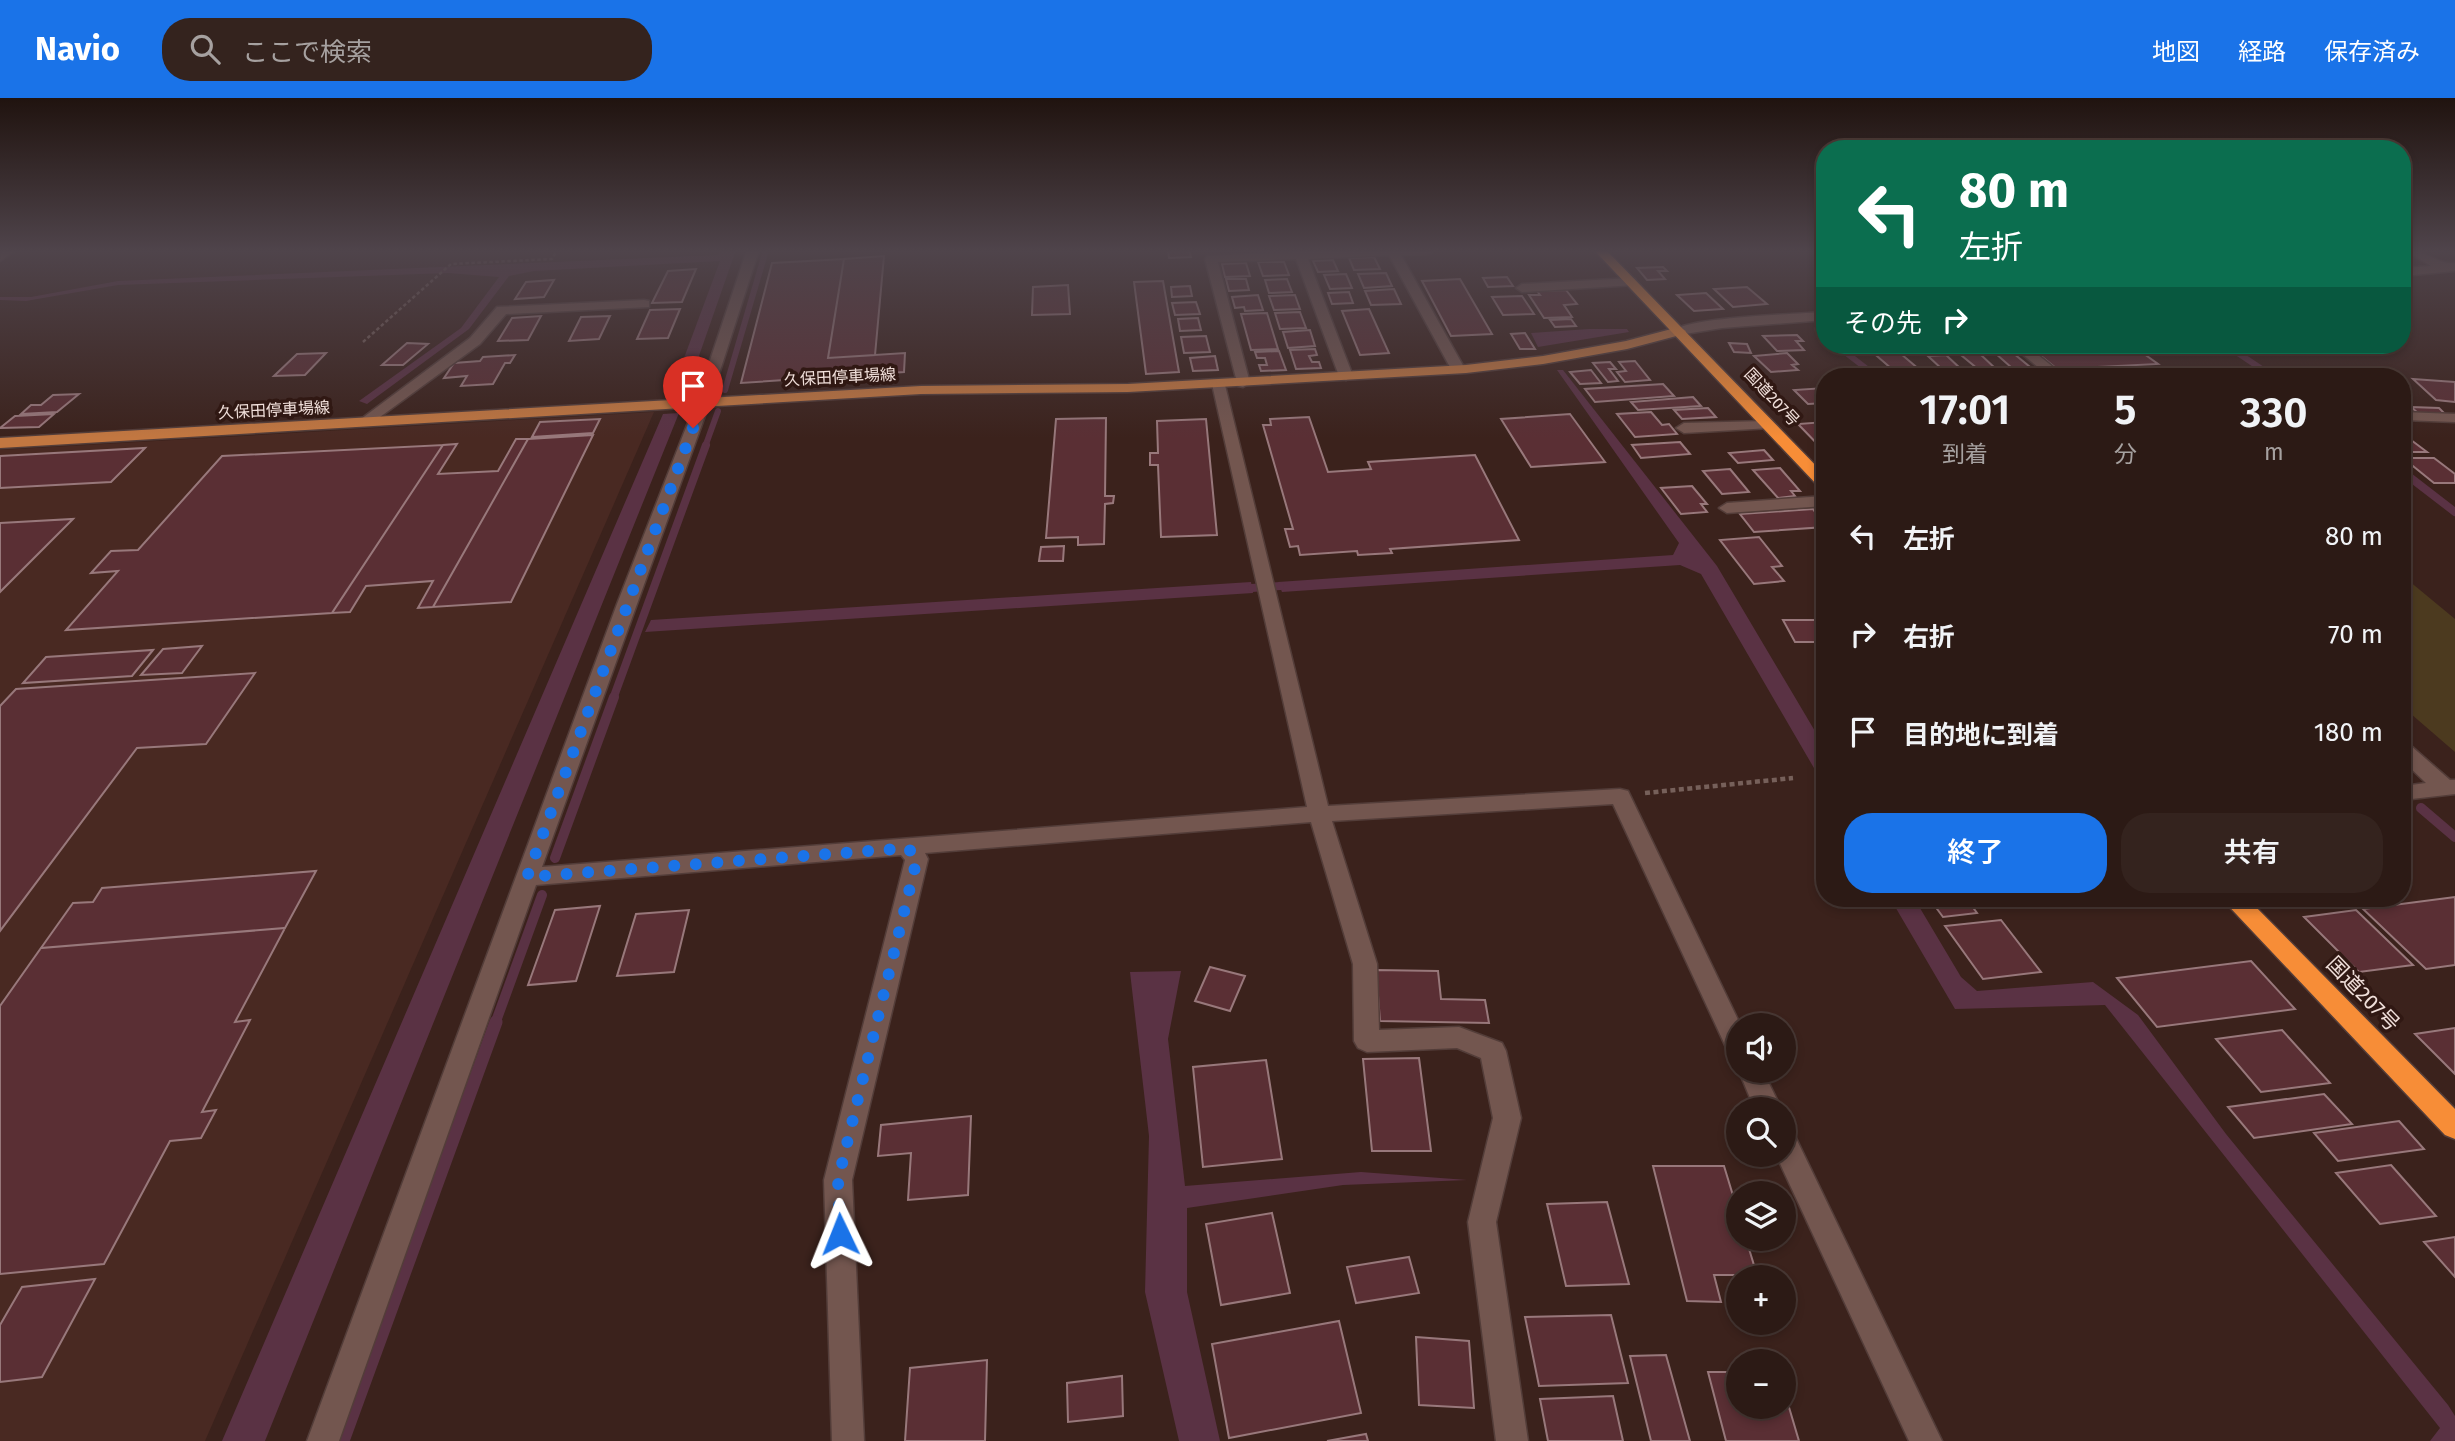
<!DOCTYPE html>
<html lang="ja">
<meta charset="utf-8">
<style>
:root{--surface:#2c1a15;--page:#34231e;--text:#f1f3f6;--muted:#a6a1a0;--line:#483834;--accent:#1a73e8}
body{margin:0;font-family:"Fira Sans","Noto Sans JP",sans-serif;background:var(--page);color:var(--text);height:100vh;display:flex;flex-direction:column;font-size:26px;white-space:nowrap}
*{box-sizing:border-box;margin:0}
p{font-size:23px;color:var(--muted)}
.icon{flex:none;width:38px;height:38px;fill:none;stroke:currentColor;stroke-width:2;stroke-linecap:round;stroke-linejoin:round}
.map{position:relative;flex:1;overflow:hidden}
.drawer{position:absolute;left:1816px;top:270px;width:595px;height:539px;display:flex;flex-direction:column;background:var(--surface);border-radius:28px;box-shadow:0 4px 10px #0003,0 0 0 2px var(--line)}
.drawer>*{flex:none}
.banner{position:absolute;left:1816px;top:42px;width:595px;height:214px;border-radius:28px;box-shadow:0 4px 10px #0003,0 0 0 2px var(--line);background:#0b6e4f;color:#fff;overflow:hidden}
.buttons{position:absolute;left:1726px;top:915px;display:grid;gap:14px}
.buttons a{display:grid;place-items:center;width:70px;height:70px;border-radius:50%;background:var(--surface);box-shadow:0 4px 10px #0003,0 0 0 2px var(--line);font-size:35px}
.pin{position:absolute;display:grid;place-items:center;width:60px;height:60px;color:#fff;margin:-72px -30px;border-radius:50% 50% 50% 0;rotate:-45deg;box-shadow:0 0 7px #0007}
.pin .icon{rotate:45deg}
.me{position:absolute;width:77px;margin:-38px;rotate:358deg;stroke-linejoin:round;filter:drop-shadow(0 0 5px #0008)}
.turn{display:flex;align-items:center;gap:24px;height:147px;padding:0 28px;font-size:32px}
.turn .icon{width:91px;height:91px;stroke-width:2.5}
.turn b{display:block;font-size:49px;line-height:60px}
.then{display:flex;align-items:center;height:66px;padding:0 28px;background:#0003;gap:14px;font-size:26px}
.eta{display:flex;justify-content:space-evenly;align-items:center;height:119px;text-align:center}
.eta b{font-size:42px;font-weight:600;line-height:49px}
.primary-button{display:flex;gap:14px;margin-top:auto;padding:14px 28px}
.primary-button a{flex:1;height:80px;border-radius:28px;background:var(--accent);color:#fff;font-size:28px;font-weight:600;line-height:80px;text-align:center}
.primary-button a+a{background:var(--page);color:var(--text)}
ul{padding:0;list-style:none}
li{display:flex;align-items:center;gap:21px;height:98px;padding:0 28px}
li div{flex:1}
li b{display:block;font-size:26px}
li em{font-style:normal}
header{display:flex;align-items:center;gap:42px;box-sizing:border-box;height:98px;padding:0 35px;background:var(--accent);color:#fff}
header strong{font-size:33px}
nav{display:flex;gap:38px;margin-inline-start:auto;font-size:24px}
.search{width:490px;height:63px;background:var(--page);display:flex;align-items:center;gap:18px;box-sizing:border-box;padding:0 24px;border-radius:28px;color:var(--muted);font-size:26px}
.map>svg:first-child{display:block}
.built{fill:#492922}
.green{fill:#4c3a1f}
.water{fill:#5a3244}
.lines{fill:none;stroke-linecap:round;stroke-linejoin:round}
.stream-far3{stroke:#5a3244;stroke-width:6}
.stream-far2{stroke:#5a3244;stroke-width:8}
.stream-far1{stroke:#5a3244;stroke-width:10}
.stream{stroke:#5a3244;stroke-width:13}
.building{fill:#5a2f34;stroke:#98787b;stroke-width:2}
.minor-casing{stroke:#533d39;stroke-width:3}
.major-casing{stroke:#533d39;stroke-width:3}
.highway-casing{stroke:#533d39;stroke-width:3}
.path-far1{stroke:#76605a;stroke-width:2.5;stroke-dasharray:3.5 2.5;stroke-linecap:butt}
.path{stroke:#76605a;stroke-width:4.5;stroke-dasharray:5 3.5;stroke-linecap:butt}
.minor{fill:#73564f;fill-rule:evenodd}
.major{fill:#c27741;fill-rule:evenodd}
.highway{fill:#f78d37;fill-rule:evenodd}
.route{stroke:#1a73e8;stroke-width:12;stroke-dasharray:0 21.6}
.labels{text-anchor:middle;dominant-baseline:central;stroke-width:7;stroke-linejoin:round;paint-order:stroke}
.far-street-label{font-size:16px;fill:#f0dfda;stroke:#301813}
.near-street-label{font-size:21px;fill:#f0dfda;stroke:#301813}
</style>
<header>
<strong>Navio</strong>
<div class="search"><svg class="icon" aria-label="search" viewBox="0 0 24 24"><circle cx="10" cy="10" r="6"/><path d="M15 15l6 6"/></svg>ここで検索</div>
<nav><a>地図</a><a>経路</a><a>保存済み</a></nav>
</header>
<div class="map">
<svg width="2455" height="1343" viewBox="0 0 2455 1343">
<rect width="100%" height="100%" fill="#3b221c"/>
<path class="built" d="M654,314L205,1343H0V352Z"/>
<path class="green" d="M2403,478L2455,521V654L2403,609Z"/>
<path class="water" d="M720,152H736L686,295H671L720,163L534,173L509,178L469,231L367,306L359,303L461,230L499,179L448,175L118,187L26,203L0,202V199H31L118,183L718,157Z
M1589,231H1627L1629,234L1538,249L1531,235Z
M1557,272H1563L1717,468L1825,650V689L1701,476L1680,467L1282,494L1278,484L1673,457L1679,445Z
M679,315L265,1343H222L663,316Z
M1251,484L1253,495L645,534L651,522Z
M1890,800H1914L1961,879L1977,893L2093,884L2138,917L2226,1036L2448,1307L2455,1318V1343H2430L2440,1330L2105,907L1955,911Z
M1181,873L1168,941L1185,1088L1361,1074L1467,1082L1343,1087L1187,1110V1194L1220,1343H1179L1145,1194L1149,1038L1130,874Z"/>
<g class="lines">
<path class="stream-far3" d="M1817,231L1825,238
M1836,247L1876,278
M2226,247L2272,278
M725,292L766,152
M705,349L718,313"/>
<path class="stream-far2" d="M2403,374L2455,414
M1252,490L1280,488
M613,601L706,347"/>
<path class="stream-far1" d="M2421,710L2455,739
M555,760L614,599
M495,926L542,797"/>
<path class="stream" d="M343,1343L496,924"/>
</g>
<path class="building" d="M1168,152H1189L1191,159L1169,160Z
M884,158L875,257L828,260L844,161Z
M1374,159L1380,171L1354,172L1349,160Z
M844,161L828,260L905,255L904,274L741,285L772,165Z
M1333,162L1338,173L1318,174L1313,163Z
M1258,164H1284L1289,177L1263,178Z
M1246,165L1250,178L1225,179L1222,166Z
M1663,169L1667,173H1658L1665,181L1647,182L1637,170Z
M696,171L682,204L652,205L668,173Z
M1386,175L1392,188L1364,190L1358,176Z
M1346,176L1352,190L1330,191L1324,177Z
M1507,179L1513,188L1488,189L1483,180Z
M1226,181H1246L1249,192L1229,193Z
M1287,181L1292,194L1269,195L1265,182Z
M1460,181L1492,236L1451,238L1422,183Z
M554,182L544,199L515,201L526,184Z
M1163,183L1179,274L1146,276L1134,184Z
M1068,187L1070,216L1032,217L1033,189Z
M1190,188L1192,198L1172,199L1171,189Z
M1747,189L1767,206L1733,209L1714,191Z
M1394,191L1401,206L1371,207L1365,193Z
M1566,192L1577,206L1564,207L1572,219L1544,220L1529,197H1540L1537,193Z
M1349,194L1353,205L1332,206L1328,195Z
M1706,195L1723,211L1694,213L1677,197Z
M1258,197L1263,212L1245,213L1244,209L1235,210L1232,199Z
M1295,197L1300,211L1274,212L1269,198Z
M1522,198L1534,216L1503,217L1492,199Z
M1196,204L1200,216L1175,217L1172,205Z
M680,211L668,240L637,241L650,212Z
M1369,211L1389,255L1360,257L1342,213Z
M1300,214L1306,230L1280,231L1275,215Z
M1267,215L1278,251L1251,252L1241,216Z
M541,218L528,242L498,243L512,220Z
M610,218L599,241L569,243L581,219Z
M1198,220L1201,232L1180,233L1178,221Z
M1571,221L1576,228L1555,229L1550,222Z
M1310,232L1315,248L1288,250L1283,234Z
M1525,235L1535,251H1520L1511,236Z
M1797,237L1803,243H1796L1804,252L1777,253L1763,238Z
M1206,238L1210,254L1184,255L1181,239Z
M407,245L428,246L403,267H382Z
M1729,245L1747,246L1751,255L1734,254Z
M2133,248L2158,266L2057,271L2035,253Z
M1894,250L1927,278H1900L1870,252Z
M1315,251L1317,257L1309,258L1312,264H1319L1321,270L1296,271L1290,252Z
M1279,253L1286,272L1261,273L1259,267H1267L1265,260H1257L1255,254Z
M326,255L305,277L274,278L297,256Z
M1787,255L1798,266L1792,267L1798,272L1771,274L1754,258Z
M1995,255H2013L2030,269L2012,270Z
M1980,256L1996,271H1978L1961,257Z
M515,257L510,265H505L493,286L461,288L467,278L444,280L454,265L480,263L483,259Z
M1946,257L1962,272L1944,273L1928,258Z
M1215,258L1218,272L1193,273L1190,260Z
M1635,263L1650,282L1625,284L1617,274L1626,273L1619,264Z
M1610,264L1616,271H1609L1618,283L1608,284L1593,265Z
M1591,272L1601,285L1580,286L1570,274Z
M2413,281L2455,284V304L2436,302Z
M1663,286L1674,298L1595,304L1585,291Z
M1825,290V305L1808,306L1794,292Z
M79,296L57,314L21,316L31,307H41L53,297Z
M1693,299L1701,308L1638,312L1631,304Z
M2411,309L2439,310L2446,317L2418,315Z
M1708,310L1716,319L1682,321L1674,312Z
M1651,314L1662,327L1669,326L1677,336L1635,339L1617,316Z
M54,316L39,329L0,330L15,318Z
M1570,316L1605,364L1531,369L1501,321Z
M1309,319L1328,374L1371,371L1368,364L1475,357L1519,442L1390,451L1392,455L1358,457L1357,453L1300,457L1298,448L1290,449L1285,431H1293L1263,327H1271L1270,321Z
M1106,320L1105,398H1114L1113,405L1105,406L1104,446L1078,447V439L1046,440L1056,321Z
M600,321L593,335L532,339L540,324Z
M1206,321L1217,437L1161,439L1158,367H1150V355H1158L1157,323Z
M1825,324V354L1798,326Z
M2403,336L2427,354H2403Z
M593,337L511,504L433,509L528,341Z
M516,341H528L433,509L418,510L433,483L366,488L350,514L332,515L443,347L457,346L438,376L498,373Z
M1680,344L1690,356L1641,360L1632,347Z
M443,347L332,515L66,532L118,473L91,475L111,453L138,452L222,358Z
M145,350L111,384L0,390V358Z
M1764,352L1773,362L1738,365L1729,355Z
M2403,360H2434L2455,376V385H2434Z
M1780,370L1800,393H1791L1795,398L1778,400L1753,372Z
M1730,371L1749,394L1722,396L1703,373Z
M1692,388L1707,406H1701L1707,414L1681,416L1661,390Z
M1813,411L1825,429L1754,434L1740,416Z
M73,421L0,494V425Z
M1759,439L1782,468L1772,469L1784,483L1754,486L1720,442Z
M1064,448L1063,463H1039L1041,449Z
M1783,522H1823L1825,544H1795Z
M202,548L182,575L141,577L163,551Z
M153,552L132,578L23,585L46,559Z
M255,575L206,646L137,650L0,833V608L16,591Z
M316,773L285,830L41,850L73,805L93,804L102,790Z
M2455,799V867L2426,871L2363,811Z
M1929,800H1966L1977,815L1943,819Z
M1990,800H2040L2044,805L1998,810Z
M600,808L576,883L528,887L555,812Z
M689,812L674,874L617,878L636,816Z
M2356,812L2413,867L2359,874L2304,819Z
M2001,822L2041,874L1983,881L1945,828Z
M285,830L235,924L250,922L202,1014L216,1012L201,1040L170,1043L104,1166L0,1176V908L41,850Z
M2251,863L2295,911L2157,929L2117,880Z
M1210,869L1245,878L1230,913L1195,903Z
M1376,872L1438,873L1441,901L1485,902L1489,925L1380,923Z
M2455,930V976L2415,936Z
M2282,932L2330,985L2261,994L2216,941Z
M1419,960L1431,1053H1372L1363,961Z
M1266,962L1282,1061L1203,1069L1193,969Z
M2324,996L2352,1026L2254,1040L2228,1009Z
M971,1018L968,1097L908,1102L911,1055L878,1058L881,1027Z
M2399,1023L2424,1051L2338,1063L2314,1035Z
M2391,1067L2436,1118L2380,1126L2336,1075Z
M1653,1068H1724L1738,1114V1141H1746L1757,1177H1714L1721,1204L1687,1203Z
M1607,1104L1629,1186L1566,1188L1547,1106Z
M1272,1115L1290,1195L1221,1207L1206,1126Z
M2455,1139V1179L2424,1144Z
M1409,1159L1419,1195L1356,1205L1347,1169Z
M95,1181L42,1279L0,1284V1227L22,1189Z
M1611,1217L1628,1285L1539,1288L1525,1219Z
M1339,1223L1361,1315L1229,1340L1212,1246Z
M1416,1239L1469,1243L1474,1310L1419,1307Z
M1666,1257L1690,1343H1651L1630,1258Z
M987,1262L985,1343H905L910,1270Z
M1708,1274H1738V1309H1783V1289L1799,1343H1726Z
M1122,1278L1123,1318L1068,1324L1067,1285Z
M1613,1298L1623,1343H1548L1540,1301Z
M1366,1336L1368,1343H1327Z"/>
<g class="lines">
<defs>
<path id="minor" d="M2,152H16L0,163Z
M747,152H759L710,304L542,769L1307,709L1212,286L1219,282L1224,283L1328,708L1620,691L1628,693L1741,928H1738V958L1729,955L1725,947L1613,706L1332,723L1377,866L1379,932L1459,929L1502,945L1506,953L1521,1020L1496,1124L1528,1343H1496L1468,1124L1493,1020L1481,960L1457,950L1367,954L1358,950L1354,943L1353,866L1311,724L925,755L928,761L852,1082L864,1343H832L824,1082L905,762L901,757L536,787L339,1343H307L617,506L696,304Z
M1348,152H1435L1429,156L1401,157L1465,271L1463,274H1453L1451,271L1389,157L1308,161L1353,278L1346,282L1339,278L1296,161L1218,164L1250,285L1243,289L1238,288L1205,161L1207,158Z
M2405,152C2425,151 2437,167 2455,165V173L2403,178V170L2431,168Z
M1631,180L1635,181V187L1522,194L1516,190L1522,186Z
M644,202L649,203V209L506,216L480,246L369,327H359L357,324L470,240L497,209Z
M1825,214V222L1722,230L1679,237L1672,233C1689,219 1797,216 1825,214Z
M2011,247H2026L2064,278H2049Z
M2403,314L2455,316V324L2403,322Z
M1766,323L1771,324L1773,327L1771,330L1684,335L1676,330L1684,325Z
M1825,398V408L1727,415L1719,410L1727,405Z
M2403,645L2410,647L2450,682H2455V696L2403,702V688L2426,685L2403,663Z
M1738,971L1763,973L1782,1012H1755Z
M1783,1031L1793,1034L1942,1343H1909L1776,1057H1783Z"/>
<path id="major" d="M1679,229L1686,233L1684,236L1627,251L1543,266L1466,275L1128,294L921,296L0,350V340L921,288L1128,286L1466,267L1543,258L1626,243Z"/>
<path id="highway" d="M1594,152H1606L1825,377V391L1819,389Z
M2221,800H2247L2455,1011V1041L2445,1037Z"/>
</defs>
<use href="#minor" class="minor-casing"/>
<use href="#major" class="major-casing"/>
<use href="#highway" class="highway-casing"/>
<path class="path-far1" d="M363,244L451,166L552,161L557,152"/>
<path class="path" d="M1645,695L1793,680"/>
<use href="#minor" class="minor"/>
<use href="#major" class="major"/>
<use href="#highway" class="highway"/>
</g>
<linearGradient id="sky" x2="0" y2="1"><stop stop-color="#20130f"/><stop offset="0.45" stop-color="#4f444b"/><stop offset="1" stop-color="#4f444b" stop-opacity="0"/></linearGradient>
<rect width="2455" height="340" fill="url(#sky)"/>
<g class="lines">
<path class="route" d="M693,330L527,779L908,750L917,761L838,1082L840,1136"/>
</g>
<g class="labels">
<g class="far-street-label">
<text transform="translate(840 279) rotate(-3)">久保田停車場線</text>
<text transform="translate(1772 299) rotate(47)">国道207号</text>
<text transform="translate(274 312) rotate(-3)">久保田停車場線</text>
</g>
<g class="near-street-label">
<text transform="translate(2363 896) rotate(46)">国道207号</text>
</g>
</g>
</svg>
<div class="buttons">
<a><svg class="icon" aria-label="sound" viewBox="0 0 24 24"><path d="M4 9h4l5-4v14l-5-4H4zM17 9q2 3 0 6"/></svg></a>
<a><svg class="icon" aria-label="search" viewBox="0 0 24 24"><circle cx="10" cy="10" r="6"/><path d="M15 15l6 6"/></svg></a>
<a><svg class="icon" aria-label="layers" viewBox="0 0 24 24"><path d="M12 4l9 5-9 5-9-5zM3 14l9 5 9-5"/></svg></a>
<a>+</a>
<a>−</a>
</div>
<div class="pin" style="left:693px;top:330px;background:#d93025"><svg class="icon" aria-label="arrive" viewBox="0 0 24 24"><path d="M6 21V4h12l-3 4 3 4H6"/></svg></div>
<svg class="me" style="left:840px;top:1136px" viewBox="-20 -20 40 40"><path d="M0-17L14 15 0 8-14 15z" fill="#1a73e8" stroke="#fff" stroke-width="4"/></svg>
<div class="banner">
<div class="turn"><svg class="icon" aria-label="left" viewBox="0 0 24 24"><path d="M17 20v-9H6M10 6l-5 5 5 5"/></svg><div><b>80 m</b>左折</div></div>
<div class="then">その先<svg class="icon" aria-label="right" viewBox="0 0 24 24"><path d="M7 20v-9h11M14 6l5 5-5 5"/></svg></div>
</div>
<section class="drawer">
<div class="eta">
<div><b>17:01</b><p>到着</p></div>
<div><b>5</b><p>分</p></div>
<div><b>330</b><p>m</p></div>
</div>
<ul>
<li><svg class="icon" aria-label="left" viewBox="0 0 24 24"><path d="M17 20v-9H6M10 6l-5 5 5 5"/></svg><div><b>左折</b></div><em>80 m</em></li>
<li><svg class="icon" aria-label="right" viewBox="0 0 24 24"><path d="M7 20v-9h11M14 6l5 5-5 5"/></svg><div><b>右折</b></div><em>70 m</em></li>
<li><svg class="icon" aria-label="arrive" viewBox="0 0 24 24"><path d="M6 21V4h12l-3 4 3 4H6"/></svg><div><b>目的地に到着</b></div><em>180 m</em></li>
</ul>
<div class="primary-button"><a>終了</a><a>共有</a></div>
</section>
</div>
